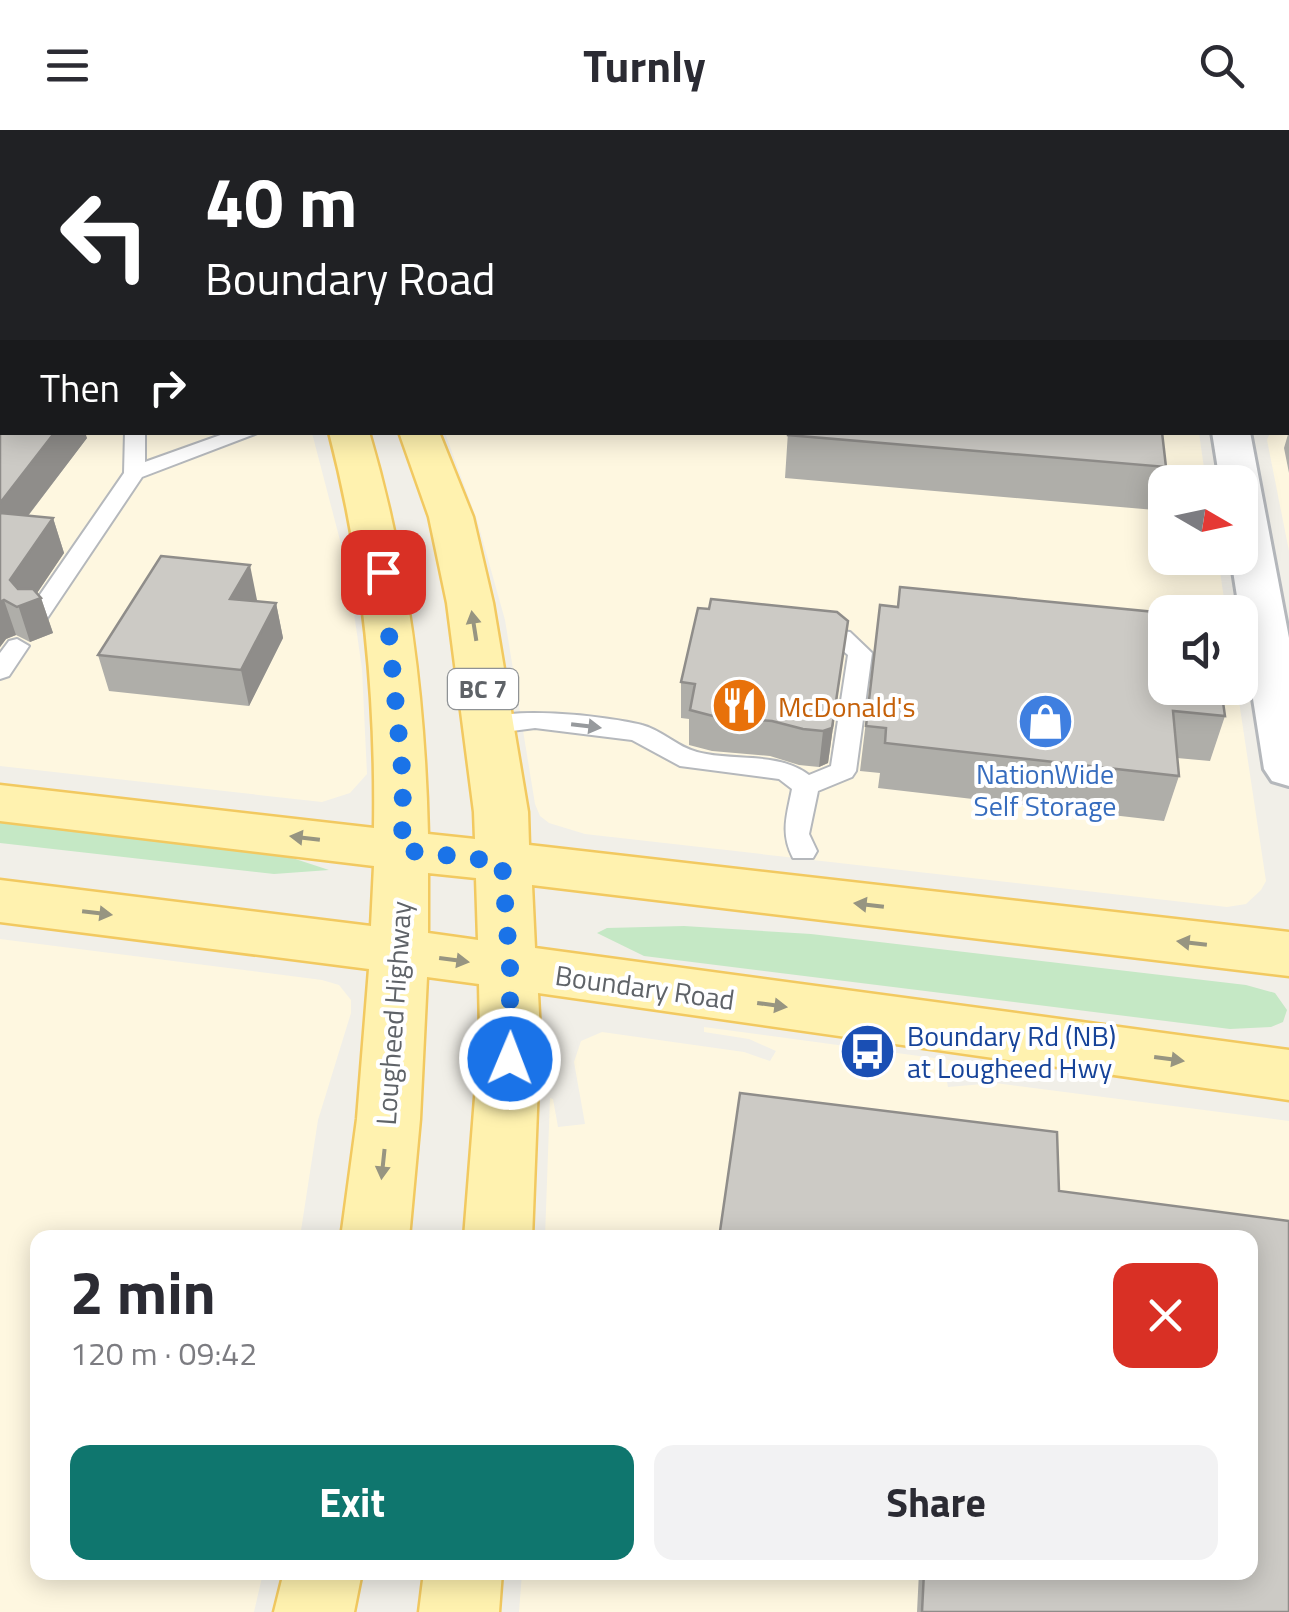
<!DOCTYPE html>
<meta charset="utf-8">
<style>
:root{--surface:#fff;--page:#f2f2f3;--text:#2b2b33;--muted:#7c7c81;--accent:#0f766e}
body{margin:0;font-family:"Titillium Web",sans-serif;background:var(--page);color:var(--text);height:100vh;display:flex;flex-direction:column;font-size:38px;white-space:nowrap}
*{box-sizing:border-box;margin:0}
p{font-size:32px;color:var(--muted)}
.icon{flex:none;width:55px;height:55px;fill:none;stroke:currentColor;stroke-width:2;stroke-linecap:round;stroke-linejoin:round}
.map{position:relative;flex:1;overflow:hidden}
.sheet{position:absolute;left:30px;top:1100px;width:1228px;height:350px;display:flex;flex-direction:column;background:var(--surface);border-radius:20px;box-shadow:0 5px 25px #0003}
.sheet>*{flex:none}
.banner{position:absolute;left:0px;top:0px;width:1290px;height:305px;box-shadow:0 5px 25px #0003;background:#202124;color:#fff;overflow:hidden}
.needle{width:65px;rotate:99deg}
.controls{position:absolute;left:1148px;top:335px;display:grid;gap:20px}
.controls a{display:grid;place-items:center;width:110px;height:110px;border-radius:20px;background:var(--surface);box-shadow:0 5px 25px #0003;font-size:50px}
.pin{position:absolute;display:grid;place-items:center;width:85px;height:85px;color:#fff;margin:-42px;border-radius:20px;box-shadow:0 5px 15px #0006}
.me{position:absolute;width:110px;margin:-55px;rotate:1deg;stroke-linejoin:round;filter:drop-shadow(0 0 8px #0008)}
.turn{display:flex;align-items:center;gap:35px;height:210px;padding:0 40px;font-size:45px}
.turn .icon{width:130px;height:130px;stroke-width:2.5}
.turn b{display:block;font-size:70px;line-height:85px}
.then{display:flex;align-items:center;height:95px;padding:0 40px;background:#0003;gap:20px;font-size:38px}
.round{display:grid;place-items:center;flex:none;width:105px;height:105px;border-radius:20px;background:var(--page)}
.head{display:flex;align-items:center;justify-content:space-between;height:170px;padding:0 40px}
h1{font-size:60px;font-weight:700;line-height:75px}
.cta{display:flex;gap:20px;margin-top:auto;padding:20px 40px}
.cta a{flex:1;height:115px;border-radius:20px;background:var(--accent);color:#fff;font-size:40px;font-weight:700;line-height:115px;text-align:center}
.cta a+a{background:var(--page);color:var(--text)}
header{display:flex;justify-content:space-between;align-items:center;height:130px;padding:0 40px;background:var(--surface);font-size:45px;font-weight:700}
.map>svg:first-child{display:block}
.commercial{fill:#fef7e0}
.green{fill:#c5e8c5}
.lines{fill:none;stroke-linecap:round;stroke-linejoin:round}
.lane-casing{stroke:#b5b8bc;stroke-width:4}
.street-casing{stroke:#b5b8bc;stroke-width:6}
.primary-casing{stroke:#f2c960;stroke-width:5}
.highway-casing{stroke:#f9ab00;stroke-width:5}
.lane{fill:#fff;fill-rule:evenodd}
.street{fill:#fff;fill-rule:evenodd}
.primary{fill:#fff2af;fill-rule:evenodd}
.highway{fill:#fde293;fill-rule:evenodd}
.wall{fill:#afaea9}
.shaded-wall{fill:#8f8d8a}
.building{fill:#cccac5;stroke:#8f8d8a;stroke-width:2.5}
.oneway{fill:#979581}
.oneway2{fill:#979a9d}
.route{stroke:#1a73e8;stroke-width:18;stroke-dasharray:0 32.4}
.labels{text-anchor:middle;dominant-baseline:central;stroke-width:8;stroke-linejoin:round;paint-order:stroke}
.shield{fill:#fff;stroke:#8f9295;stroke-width:2.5}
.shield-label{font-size:25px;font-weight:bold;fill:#5f6368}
.food-label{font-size:28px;fill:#c56008;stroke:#fff;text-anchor:start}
.shop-label{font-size:28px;fill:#366cbe;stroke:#fff}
.street-label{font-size:28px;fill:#5f6368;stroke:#fff}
.transit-label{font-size:28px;fill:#164399;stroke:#fff;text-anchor:start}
</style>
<header><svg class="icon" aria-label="menu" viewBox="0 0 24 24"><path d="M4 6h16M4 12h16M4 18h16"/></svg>Turnly<svg class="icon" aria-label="search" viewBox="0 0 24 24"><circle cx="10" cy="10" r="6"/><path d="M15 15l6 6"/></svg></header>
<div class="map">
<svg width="1289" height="1482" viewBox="0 0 1289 1482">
<rect width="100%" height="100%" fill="#f1efe8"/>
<path class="commercial" d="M0,202L2,302L312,303L348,441L362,539L367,644L350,663L322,672L0,636Z
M1289,297V421L1267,310L1270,303L1288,302Z
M445,303H1199L1206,352H1165V428H1218L1226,482H1165V558H1237L1266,751L1261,760L1246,774L1227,777L585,704L549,693L540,686L535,674L505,490L477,390Z
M0,809L322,850L339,855L351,870V883L318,990L300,1107L38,1108V1442L263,1443L254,1482H0Z
M704,897L1008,938L945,942L948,957L995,953L1289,991V1482H519L522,1443L1250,1442V1108L545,1107L550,968L553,969L558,997L585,994L574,932L581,911L602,902L744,922L770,931L776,921L749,909L704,902Z"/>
<path class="green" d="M0,690L277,723L329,740L274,744L0,713Z
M684,796L811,804L1246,855L1275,863L1287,880L1283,892L1271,897L1230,899L644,826L597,803L607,798Z"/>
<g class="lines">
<defs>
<path id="lane" d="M23,0H40L42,2H25Z
M2,65V75L0,76V66Z
M0,258H2V270H0Z
M125,302H145V332L229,302H260L142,347L46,490H30L26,485L124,343Z
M813,497L850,502L872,523L856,641L852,647L818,661L809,704L817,721L813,728H793C780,703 787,685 792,659L779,649L680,636L632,610L535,598L489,604L476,596C494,572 613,587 642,595C662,600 677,617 697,622C734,632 777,621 809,645L831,636L848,525L835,514L805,509L801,504L805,499Z
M17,509L29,516L9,546L0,549V523L9,511Z"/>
<path id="street" d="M1288,274H1289V296H1288Z
M1212,302H1250L1289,508V656L1272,651L1264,639L1231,428H1240V352H1220Z"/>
<path id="primary" d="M136,0H167L168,2H138Z
M193,0H225L226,2H195Z
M329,302H369C408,434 425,567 428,704L475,709L474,682L447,473L429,387L399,302H439L473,387L493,473L528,682L529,715L1289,802V846L532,755L535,818L1289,920V970L538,863L540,904L532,1108H464L480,904L479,854L427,847L420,989L409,1108H341L357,989L369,839L0,792V750L371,796L374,736L0,691V655L374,698C376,563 363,433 329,302ZM428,743L476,748L478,810L428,803Z
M284,1442H362L354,1482H274Z
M424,1442H502L499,1482H419Z"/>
<path id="highway" d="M1289,136V158H1288V137Z
M0,149H2V171H0Z
M1288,184H1289V206H1288Z"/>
</defs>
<use href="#lane" class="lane-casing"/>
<use href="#street" class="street-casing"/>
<use href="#primary" class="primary-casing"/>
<use href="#highway" class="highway-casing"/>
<use href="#lane" class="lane"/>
<use href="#street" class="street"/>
<use href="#primary" class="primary"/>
<use href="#highway" class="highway"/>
</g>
<path class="wall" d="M365,0H495L494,2H364Z
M1288,17L1289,22V97H1288Z
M0,267L87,308L28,386L53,388L64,423L37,463L41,468L53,503L30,512L16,505L6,509L0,517Z
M1289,301V343L1284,318Z
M788,302L1166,337L1155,380L785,348Z
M900,457L1225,586L1210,631L1177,628L1179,646L1164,691L878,658L880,643L860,641L880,475L897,477Z
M257,470L256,471L276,473L283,508L249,576L109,561L98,525Z
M848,491L828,633L819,637L799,635L770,626L712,621L689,615V589L681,588V552Z
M1059,1061L1289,1482H917L919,1442H1250Z"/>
<path class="shaded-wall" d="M0,0H13V2H2V5H0Z
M482,0H495L494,2H482Z
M55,302H85L87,308L4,417L0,405V373Z
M53,388L64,423L31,472L41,468L53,503L30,512L10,450Z
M250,435L257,470L238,504L230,469Z
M4,470L16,505L6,509L0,517V472Z
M276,473L283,508L249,576L241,540Z
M848,491L828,633L819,637L823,601Z"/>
<path class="building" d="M365,0H445L443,2H364Z
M811,0H1282L1283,2H810Z
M1288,17L1289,22V70H1288Z
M0,267H2V302H55L0,373Z
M788,302H1162L1166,337L788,305Z
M0,383L53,388L10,450L18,459H33L41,468L17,477L4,470L0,472Z
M161,426L250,435L230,469L276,473L241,540L98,525Z
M900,457L1165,483V558H1221L1225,586L1173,581L1179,646L885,613L886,598L866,596L880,475L898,477Z
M711,469L837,482L848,491L832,598L823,601L803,599L772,591L713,586L690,580L695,554L681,552L698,478L709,479Z
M740,963L1057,1002L1059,1061L1289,1091V1482H922L924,1442H1250V1108H719Z"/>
<defs><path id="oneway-solid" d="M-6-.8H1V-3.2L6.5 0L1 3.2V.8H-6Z" transform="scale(2.5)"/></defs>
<g class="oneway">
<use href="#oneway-solid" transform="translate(474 496) rotate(-99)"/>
<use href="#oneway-solid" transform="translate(305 708) rotate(-173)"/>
<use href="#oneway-solid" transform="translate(869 775) rotate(-173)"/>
<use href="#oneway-solid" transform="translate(97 783) rotate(7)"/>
<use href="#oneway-solid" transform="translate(1192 813) rotate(-173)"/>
<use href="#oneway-solid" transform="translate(454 830) rotate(8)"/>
<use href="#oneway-solid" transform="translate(772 875) rotate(8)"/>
<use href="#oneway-solid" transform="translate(1169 929) rotate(8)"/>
<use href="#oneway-solid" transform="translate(383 1034) rotate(96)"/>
</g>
<use class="oneway2" href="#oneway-solid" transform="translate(586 596) rotate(7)"/>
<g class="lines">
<path class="route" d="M383,442L403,649L402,720L502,732L510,838V929"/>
</g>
<defs>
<symbol id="restaurant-disc" viewBox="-11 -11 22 22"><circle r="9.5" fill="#e8710a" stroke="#fff"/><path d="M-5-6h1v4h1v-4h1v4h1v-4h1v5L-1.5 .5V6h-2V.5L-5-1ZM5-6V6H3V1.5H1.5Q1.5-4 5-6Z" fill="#fff"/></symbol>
<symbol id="shop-disc" viewBox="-11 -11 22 22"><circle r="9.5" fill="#3f7fe0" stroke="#fff"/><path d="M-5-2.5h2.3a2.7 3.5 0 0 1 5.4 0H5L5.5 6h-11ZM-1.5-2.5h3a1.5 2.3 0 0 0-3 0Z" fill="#fff"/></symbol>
<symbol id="bus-disc" viewBox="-11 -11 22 22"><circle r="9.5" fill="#1a4fb4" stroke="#fff"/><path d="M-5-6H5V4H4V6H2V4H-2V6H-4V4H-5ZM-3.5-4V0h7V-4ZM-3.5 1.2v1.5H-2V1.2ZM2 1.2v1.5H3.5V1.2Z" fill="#fff"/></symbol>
</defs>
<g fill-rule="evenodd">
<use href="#restaurant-disc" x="708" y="544" width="63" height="63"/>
<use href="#shop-disc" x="1014" y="560" width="63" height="63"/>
<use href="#bus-disc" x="836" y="890" width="63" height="63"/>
</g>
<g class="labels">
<rect class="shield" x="448" y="539" width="70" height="40" rx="8"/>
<g class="shield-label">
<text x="483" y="559">BC 7</text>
</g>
<g class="food-label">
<text x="778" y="576">McDonald's</text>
</g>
<g class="shop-label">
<text x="1045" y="643">NationWide<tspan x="1045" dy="32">Self Storage</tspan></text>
</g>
<g class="street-label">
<text transform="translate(645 857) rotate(8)">Boundary Road</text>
<text transform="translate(393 883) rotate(-86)">Lougheed Highway</text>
</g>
<g class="transit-label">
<text x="907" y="905">Boundary Rd (NB)<tspan x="907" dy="32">at Lougheed Hwy</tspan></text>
</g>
</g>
</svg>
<div class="controls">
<a><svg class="needle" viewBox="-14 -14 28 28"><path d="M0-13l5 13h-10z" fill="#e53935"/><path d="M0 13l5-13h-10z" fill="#7c7c81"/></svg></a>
<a><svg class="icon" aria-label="sound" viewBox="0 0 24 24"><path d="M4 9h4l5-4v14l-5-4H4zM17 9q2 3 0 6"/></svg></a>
</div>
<div class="pin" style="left:383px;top:442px;background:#d93025"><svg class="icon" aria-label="arrive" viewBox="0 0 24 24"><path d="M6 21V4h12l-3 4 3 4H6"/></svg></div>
<svg class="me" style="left:510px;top:929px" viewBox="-20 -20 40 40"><circle r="17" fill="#1a73e8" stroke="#fff" stroke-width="3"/><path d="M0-11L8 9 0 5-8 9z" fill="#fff"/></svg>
<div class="banner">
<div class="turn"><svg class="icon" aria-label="left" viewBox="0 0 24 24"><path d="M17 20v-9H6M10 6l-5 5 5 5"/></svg><div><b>40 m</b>Boundary Road</div></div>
<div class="then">Then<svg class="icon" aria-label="right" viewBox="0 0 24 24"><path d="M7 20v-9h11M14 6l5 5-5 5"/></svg></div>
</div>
<section class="sheet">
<div class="head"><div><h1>2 min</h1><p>120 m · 09:42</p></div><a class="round" style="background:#d93025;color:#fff"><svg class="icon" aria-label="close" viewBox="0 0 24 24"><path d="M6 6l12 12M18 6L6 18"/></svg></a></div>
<div class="cta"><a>Exit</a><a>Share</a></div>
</section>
</div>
